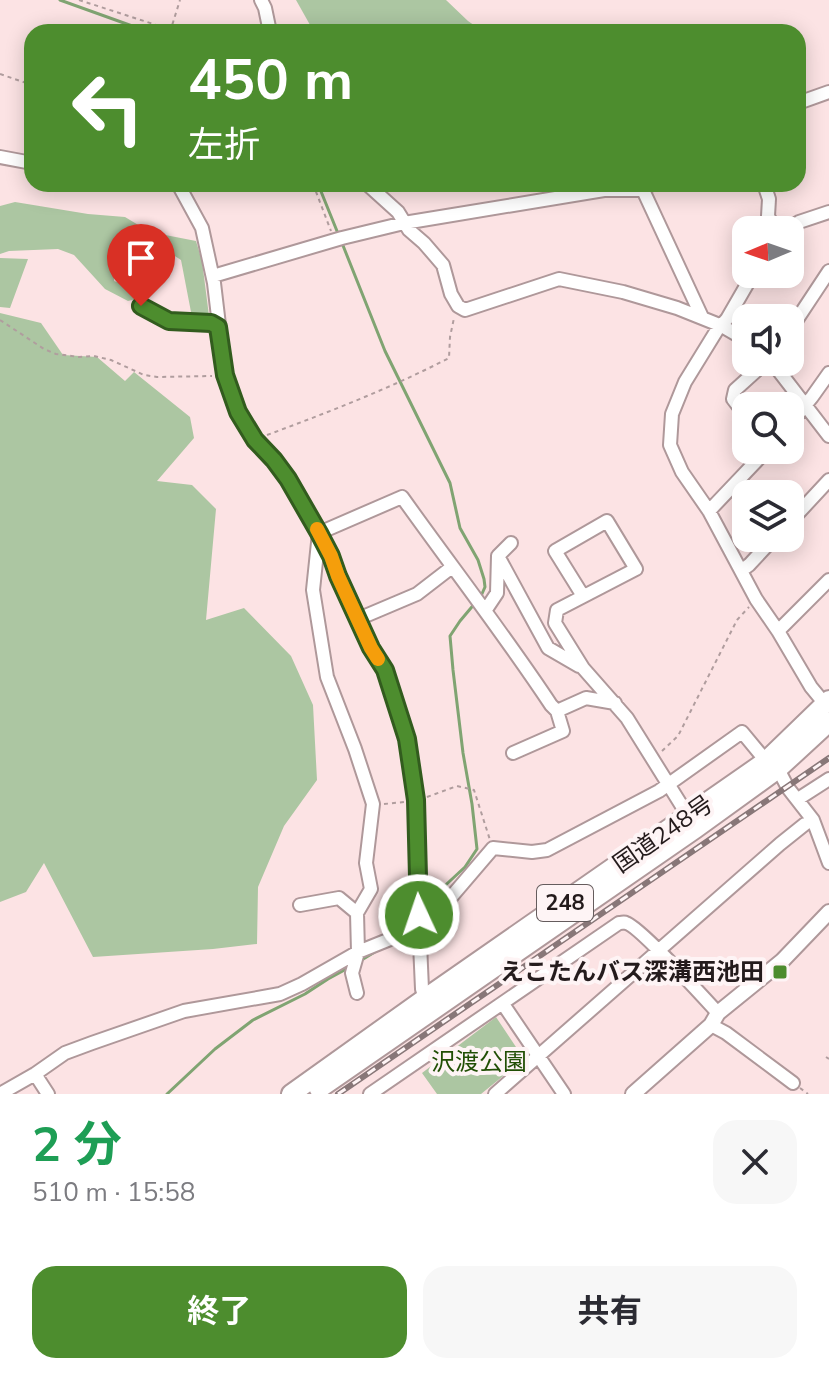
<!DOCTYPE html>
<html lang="ja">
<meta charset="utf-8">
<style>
:root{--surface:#fff;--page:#f7f7f7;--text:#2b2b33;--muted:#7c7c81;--accent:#4d8d2e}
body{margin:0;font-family:"Nunito Sans","Noto Sans JP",sans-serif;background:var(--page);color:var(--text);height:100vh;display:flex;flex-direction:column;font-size:30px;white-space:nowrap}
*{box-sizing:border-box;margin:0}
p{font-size:26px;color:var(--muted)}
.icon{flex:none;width:44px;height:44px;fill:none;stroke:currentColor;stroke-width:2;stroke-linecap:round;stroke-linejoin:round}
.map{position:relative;height:1094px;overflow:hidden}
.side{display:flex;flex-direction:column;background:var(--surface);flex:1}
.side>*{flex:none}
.top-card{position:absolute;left:24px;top:24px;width:782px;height:168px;border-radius:24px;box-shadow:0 4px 20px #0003;background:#4d8d2e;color:#fff;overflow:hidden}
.needle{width:52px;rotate:268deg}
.fabs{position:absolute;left:732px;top:216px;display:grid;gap:16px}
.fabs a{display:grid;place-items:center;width:72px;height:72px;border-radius:16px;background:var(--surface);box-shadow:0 4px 20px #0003;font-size:40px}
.pin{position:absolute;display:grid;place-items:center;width:68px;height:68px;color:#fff;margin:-82px -34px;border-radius:50% 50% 50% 0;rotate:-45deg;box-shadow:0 0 8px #0007}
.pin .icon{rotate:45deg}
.me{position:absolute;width:88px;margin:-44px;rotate:357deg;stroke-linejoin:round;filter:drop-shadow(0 0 6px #0008)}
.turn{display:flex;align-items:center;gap:28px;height:168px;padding:0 32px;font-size:36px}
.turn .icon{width:104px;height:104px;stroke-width:2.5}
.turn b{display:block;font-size:56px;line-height:68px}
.round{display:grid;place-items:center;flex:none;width:84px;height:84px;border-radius:24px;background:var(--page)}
.head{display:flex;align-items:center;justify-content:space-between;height:136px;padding:0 32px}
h1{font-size:48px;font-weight:700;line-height:60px;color:#1e9e55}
.primary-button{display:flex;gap:16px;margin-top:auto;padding:16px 32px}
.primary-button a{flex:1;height:92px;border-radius:24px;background:var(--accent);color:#fff;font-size:32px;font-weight:700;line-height:92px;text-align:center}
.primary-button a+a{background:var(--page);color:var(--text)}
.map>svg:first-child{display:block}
.green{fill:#acc6a2}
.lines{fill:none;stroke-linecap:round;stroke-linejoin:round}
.stream{stroke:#80a472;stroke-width:3}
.minor-casing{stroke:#af989a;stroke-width:16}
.major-casing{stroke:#af989a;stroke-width:18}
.highway-casing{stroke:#af989a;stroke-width:22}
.path{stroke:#b09d9e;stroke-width:2;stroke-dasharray:4 4;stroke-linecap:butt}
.minor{stroke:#fff;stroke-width:12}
.major{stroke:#fff;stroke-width:14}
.highway{stroke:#fff;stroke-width:18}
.rail-casing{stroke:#887778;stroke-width:6}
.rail{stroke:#fef4f5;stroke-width:3;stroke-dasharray:9;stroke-linecap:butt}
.route-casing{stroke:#325c1e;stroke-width:20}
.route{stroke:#4d8d2e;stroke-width:14}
.slow{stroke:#f59e0b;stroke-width:14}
.poi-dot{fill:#4d8d2e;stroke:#fef4f5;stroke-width:3}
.labels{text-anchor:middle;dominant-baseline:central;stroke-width:8;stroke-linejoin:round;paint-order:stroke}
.shield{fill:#fef4f5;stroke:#655c5d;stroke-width:2}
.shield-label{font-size:22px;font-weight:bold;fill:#241b1c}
.street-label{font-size:24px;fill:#241b1c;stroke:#fef4f5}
.poi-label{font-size:24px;font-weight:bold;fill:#241b1c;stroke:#fef4f5;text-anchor:end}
.park-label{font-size:24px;fill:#214f05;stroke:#fef4f5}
</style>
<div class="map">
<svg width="829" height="1094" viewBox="0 0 829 1094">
<rect width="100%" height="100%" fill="#fce3e4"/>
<path class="green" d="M296,0H446L468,21L484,32H314Z
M15,202L88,214L125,217L150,232L196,241L202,261L209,316L191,312L181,260C164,249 156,244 136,250L135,263L115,261L114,281L131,287L140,298L128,301L105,289L74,255L58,249L9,251L0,254V206Z
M0,258L28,259L10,308L0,307Z
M0,313L41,323L63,355L97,357L125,381L134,372L190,417L194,438L157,481L192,485L216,509L206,620L244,608L291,656L313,705L317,780L284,826L258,887L257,944L213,949L93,957L44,863L26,892L0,902Z
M496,1017L524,1059L481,1094H437L422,1073Z"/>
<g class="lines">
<path class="stream" d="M60,0L149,32
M318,184L339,236
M342,243L385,351L450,483L460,528L478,560L484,579L485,587L481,596
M423,906L465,867L477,849L472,804L463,753L453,670L450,636L460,621L476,602
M401,929L415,914
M360,961L378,950
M167,1094L215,1049L253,1020L305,994L328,979L350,967"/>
<defs>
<path id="minor" d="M261,0L265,8L270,32
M798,103L829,92
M0,157L32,163
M178,184L202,228L214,283L225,375L238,412L255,440L274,460L288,479L331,556L338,576L371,648L385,670L407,739L418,823L417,875L422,989L427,1005
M367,184L398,212L409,230L424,243L443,265L451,294L458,306L465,310L559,279L623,292L677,308L722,326L746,340
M764,184L769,199L768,216L775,230
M643,190L702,317
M786,230L799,222L829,212
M753,274L727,319L717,330L685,382L672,414L670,445L682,472L709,511L756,599L778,631L811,687L825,704
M213,276L342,238L404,223L604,190H643L651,184
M141,306L169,321L211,323L218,327
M790,330L829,271
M772,362L829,436
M746,416L733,399L735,390L766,362
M790,424L812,397L829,373
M709,511L767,450
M790,522L829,480
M319,533L313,590L327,677L355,749L373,804L366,863L371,889L357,913L358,952L352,973L357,993
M319,533L402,497C452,567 504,634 551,705L557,711L586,698L615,703
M498,556L548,648L579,666
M742,570L749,565L774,538
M583,596L555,551L607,521L636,569L557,610L555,623L583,668L627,718L690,819
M485,611L497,593L498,556L511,543
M358,619L417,594L452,567
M778,631L829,580
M513,753L563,731L557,711
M778,769L788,788L813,820L829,863
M798,799L829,779
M300,905L339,898L357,913
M503,1004L564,1094
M711,1025L726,1033L793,1083
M35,1074L48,1094
M0,1094L35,1074L65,1053L92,1043L184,1011L280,994L302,984L358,952L420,927L434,917L493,848L532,852L547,850L659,791L742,732L766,761
M370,1094L619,923C622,923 624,922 626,923C639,926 705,999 718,1013
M495,1094L780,844L805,824L813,820"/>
<path id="major" d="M633,1094L711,1025L718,1013L782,961L829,912"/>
<path id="highway" d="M319,1089L695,829L778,769L829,722
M291,1094L424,999L766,761L829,700"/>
</defs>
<use href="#minor" class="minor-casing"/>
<use href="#major" class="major-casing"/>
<use href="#highway" class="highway-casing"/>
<path class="path" d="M79,0L178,32
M170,32L180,0
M0,74L32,85
M313,184L331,231
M0,320L44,349L56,354L79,357L94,356L111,360L144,375L157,377L212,376
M267,435C329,412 391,388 449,358L450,337L454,318
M662,751L678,736L737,620L749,607
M427,797L457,786L474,790L490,840
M384,804L405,802
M826,1057L829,1059
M800,1088L808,1094"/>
<use href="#minor" class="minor"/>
<use href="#major" class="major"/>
<use href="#highway" class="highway"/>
<defs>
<path id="rail" d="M338,1094L829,758"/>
</defs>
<use href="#rail" class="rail-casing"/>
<use href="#rail" class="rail"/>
</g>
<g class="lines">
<defs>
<path id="route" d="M141,306L169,321L211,323L218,327L225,375L238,412L255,440L274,460L288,479L319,533L331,556L338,576L371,648L385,670L407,739L416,800L419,915"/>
</defs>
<use href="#route" class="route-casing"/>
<use href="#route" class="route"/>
<path class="slow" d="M317,529L331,556L338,576L371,648L378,659"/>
</g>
<rect class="poi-dot" x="772" y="964" width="16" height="16" rx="4"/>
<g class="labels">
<rect class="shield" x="537" y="885" width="56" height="36" rx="6"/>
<g class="shield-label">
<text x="565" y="903">248</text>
</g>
<g class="street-label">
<text transform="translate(663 834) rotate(-35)">国道248号</text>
</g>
<g class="poi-label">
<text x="764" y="972">えこたんバス深溝西池田</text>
</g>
<g class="park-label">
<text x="479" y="1062">沢渡公園</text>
</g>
</g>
</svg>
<div class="fabs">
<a><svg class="needle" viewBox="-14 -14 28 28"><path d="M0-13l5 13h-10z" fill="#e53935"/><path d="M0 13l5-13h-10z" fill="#7c7c81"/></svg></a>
<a><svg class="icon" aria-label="sound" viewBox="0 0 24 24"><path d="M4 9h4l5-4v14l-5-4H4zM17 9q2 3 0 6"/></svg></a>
<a><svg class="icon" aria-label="search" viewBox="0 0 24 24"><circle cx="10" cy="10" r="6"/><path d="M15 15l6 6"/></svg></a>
<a><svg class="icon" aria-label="layers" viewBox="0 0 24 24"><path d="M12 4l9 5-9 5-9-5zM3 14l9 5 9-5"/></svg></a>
</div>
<div class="pin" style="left:141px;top:306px;background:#d93025"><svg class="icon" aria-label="arrive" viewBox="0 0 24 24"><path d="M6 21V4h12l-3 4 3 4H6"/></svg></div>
<svg class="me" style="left:419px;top:915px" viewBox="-20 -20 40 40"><circle r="17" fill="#4d8d2e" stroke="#fff" stroke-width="3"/><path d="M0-11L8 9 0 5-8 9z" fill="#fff"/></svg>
<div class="top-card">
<div class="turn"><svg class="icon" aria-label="left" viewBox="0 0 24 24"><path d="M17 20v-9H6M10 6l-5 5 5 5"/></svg><div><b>450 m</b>左折</div></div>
</div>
</div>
<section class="side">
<div class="head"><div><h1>2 分</h1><p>510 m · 15:58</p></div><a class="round"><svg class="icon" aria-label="close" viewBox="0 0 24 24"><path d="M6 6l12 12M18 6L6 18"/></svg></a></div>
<div class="primary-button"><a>終了</a><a>共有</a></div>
</section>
